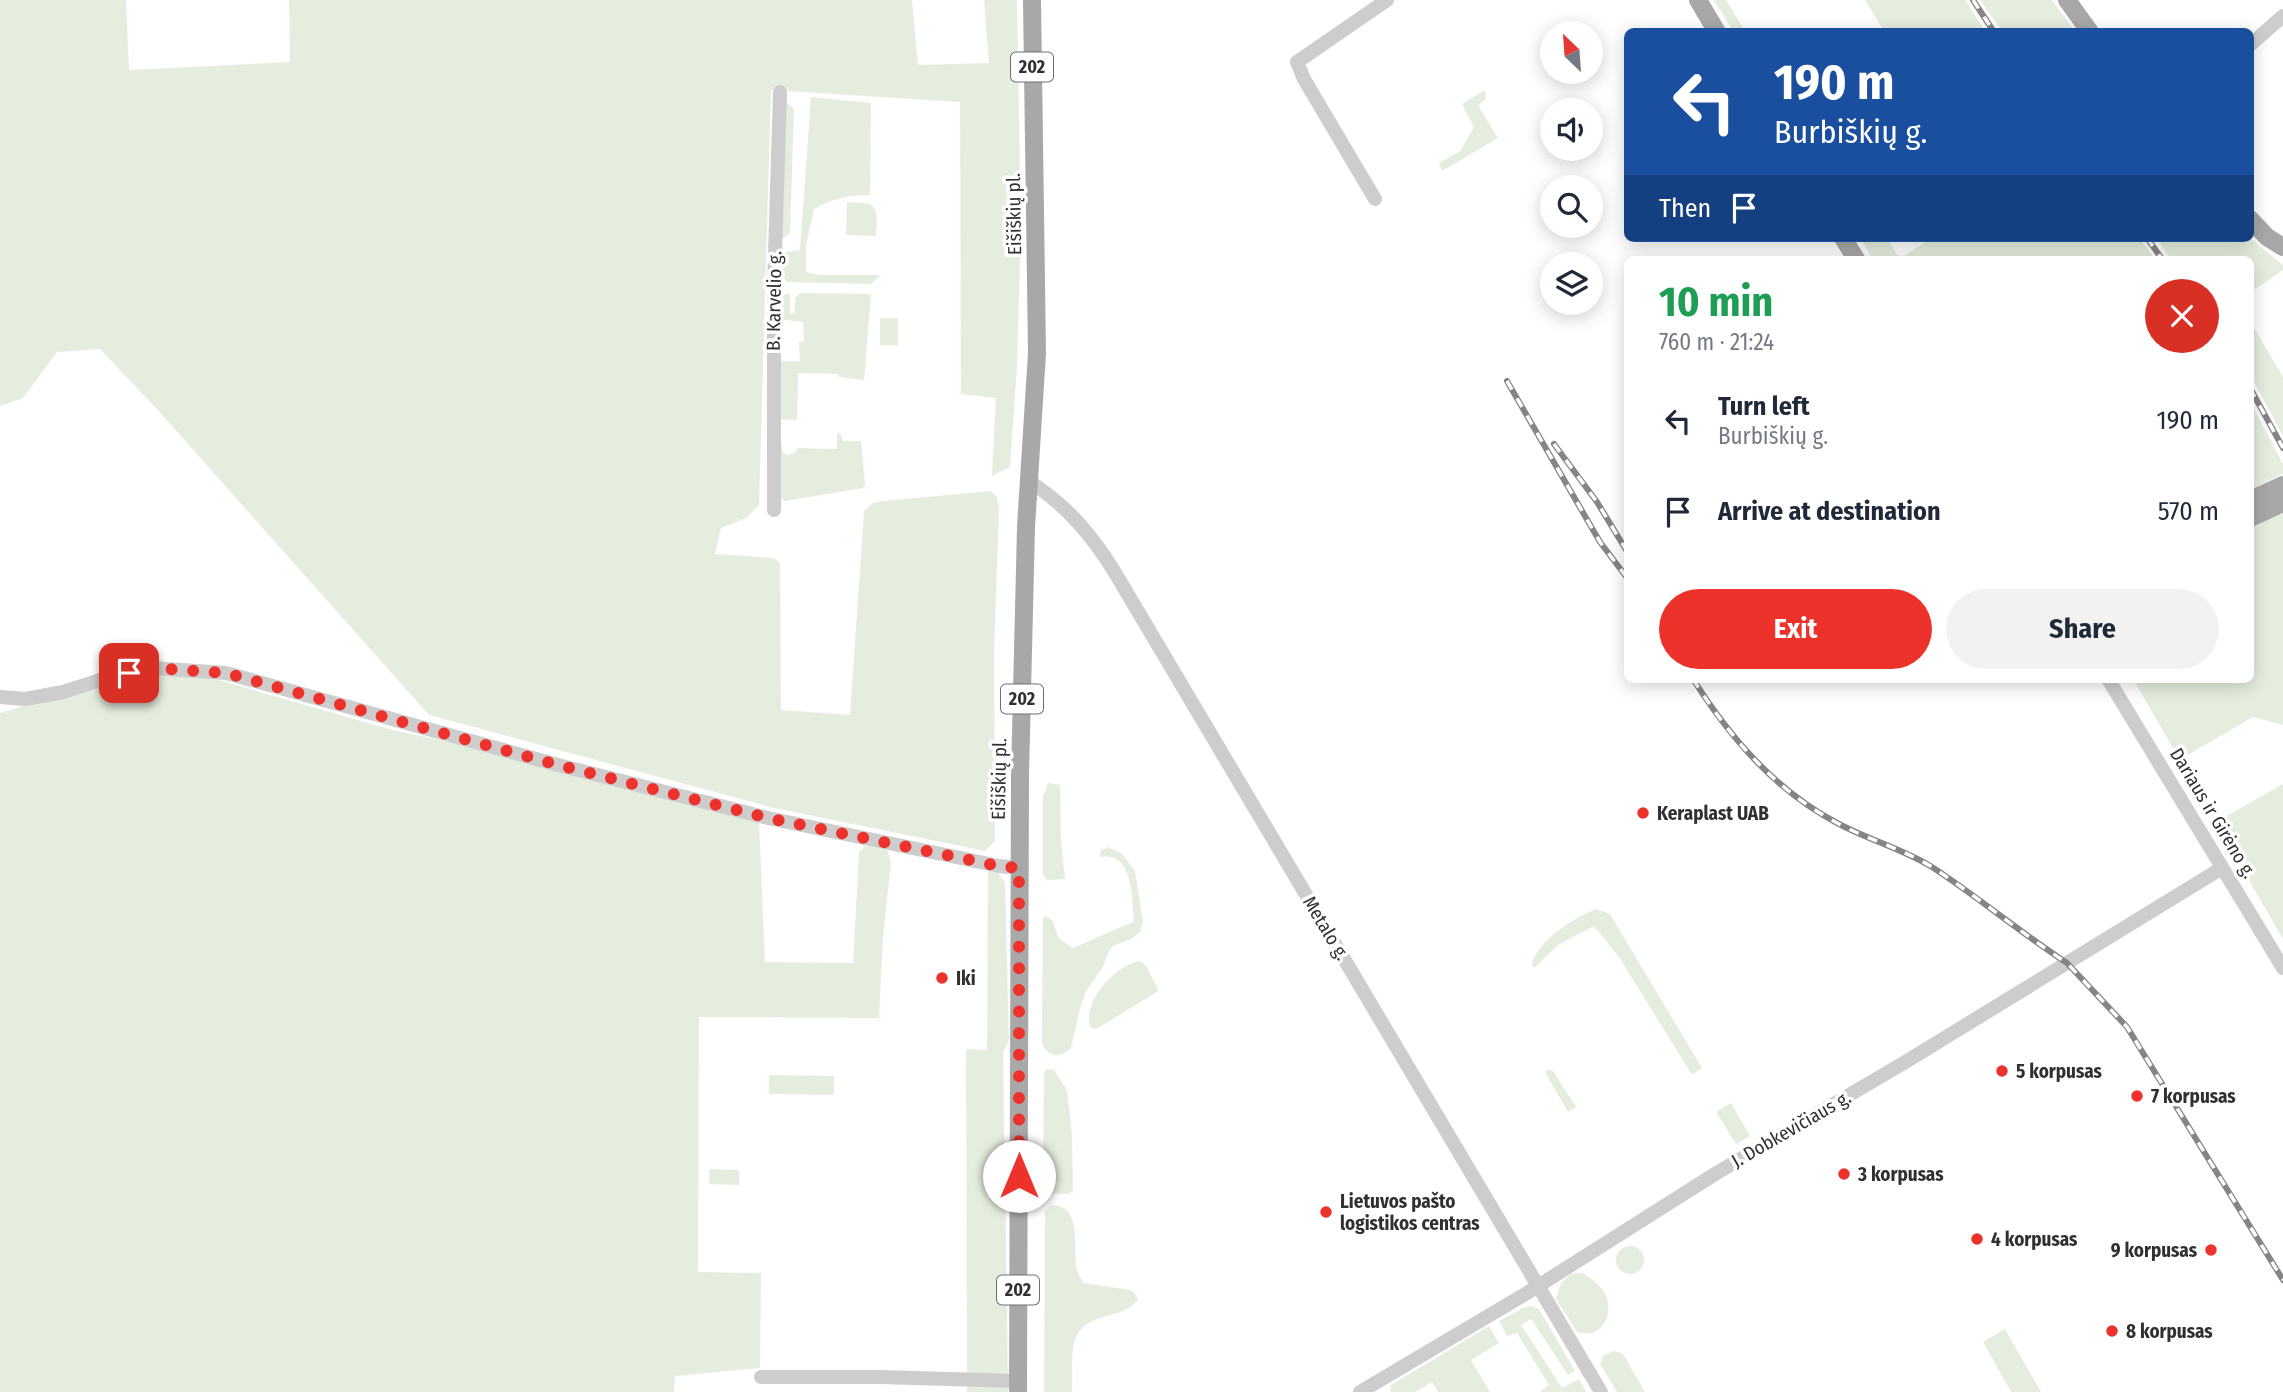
<!DOCTYPE html>
<meta charset="utf-8">
<style>
:root{--surface:#fff;--page:#f2f2f3;--text:#1f2937;--muted:#747a83;--accent:#ed322c}
body{margin:0;font-family:"Fira Sans Condensed",sans-serif;background:var(--page);color:var(--text);height:100vh;display:flex;flex-direction:column;font-size:26px;white-space:nowrap}
*{box-sizing:border-box;margin:0}
p{font-size:23px;color:var(--muted)}
.icon{flex:none;width:38px;height:38px;fill:none;stroke:currentColor;stroke-width:2;stroke-linecap:round;stroke-linejoin:round}
.map{position:relative;flex:1;overflow:hidden}
.panel{position:absolute;left:1624px;top:256px;width:630px;height:427px;display:flex;flex-direction:column;background:var(--surface);border-radius:10px;box-shadow:0 4px 18px #0003}
.panel>*{flex:none}
.guide{position:absolute;left:1624px;top:28px;width:630px;height:214px;border-radius:10px;box-shadow:0 4px 18px #0003;background:#1a4fa0;color:#fff;overflow:hidden}
.needle{width:46px;rotate:335deg}
.controls{position:absolute;left:1540px;top:21px;display:grid;gap:14px}
.controls a{display:grid;place-items:center;width:63px;height:63px;border-radius:50%;background:var(--surface);box-shadow:0 4px 18px #0003;font-size:35px}
.pin{position:absolute;display:grid;place-items:center;width:60px;height:60px;color:#fff;margin:-30px;border-radius:14px;box-shadow:0 4px 10px #0006}
.me{position:absolute;width:77px;margin:-38px;rotate:0deg;stroke-linejoin:round;filter:drop-shadow(0 0 5px #0008)}
.turn{display:flex;align-items:center;gap:24px;height:147px;padding:0 35px;font-size:32px}
.turn .icon{width:91px;height:91px;stroke-width:2.5}
.turn b{display:block;font-size:49px;line-height:60px}
.then{display:flex;align-items:center;height:66px;padding:0 35px;background:#0003;gap:14px;font-size:26px}
.round{display:grid;place-items:center;flex:none;width:74px;height:74px;border-radius:37px;background:var(--page)}
.headline{display:flex;align-items:center;justify-content:space-between;height:119px;padding:0 35px}
h1{font-size:42px;font-weight:700;line-height:52px;color:#1e9e55}
.button{display:flex;gap:14px;margin-top:auto;padding:14px 35px}
.button a{flex:1;height:80px;border-radius:42px;background:var(--accent);color:#fff;font-size:28px;font-weight:700;line-height:80px;text-align:center}
.button a+a{background:var(--page);color:var(--text)}
ul{padding:0;list-style:none}
li{display:flex;align-items:center;gap:21px;height:91px;padding:0 35px}
li div{flex:1}
li b{display:block;font-size:26px}
li em{font-style:normal}
.map>svg:first-child{display:block}
.green{fill:#e5eede}
.lines{fill:none;stroke-linecap:round;stroke-linejoin:round}
.minor{stroke:#cdcdcd;stroke-width:14}
.major{stroke:#a8a8a8;stroke-width:18}
.rail-casing{stroke:#858585;stroke-width:6}
.rail{stroke:#fff;stroke-width:3.5;stroke-dasharray:10;stroke-linecap:butt}
.route{stroke:#ed322c;stroke-width:12;stroke-dasharray:0 21.6}
.poi-dot{fill:#ed322c;stroke:#fff;stroke-width:2.5}
.labels{text-anchor:middle;dominant-baseline:central;stroke-width:7;stroke-linejoin:round;paint-order:stroke}
.shield{fill:#fff;stroke:#6e6e6e;stroke-width:2}
.shield-label{font-size:18px;font-weight:bold;fill:#303030}
.street-label{font-size:19px;fill:#303030;stroke:#fff}
.poi-label{font-size:19px;font-weight:bold;fill:#303030;stroke:#fff;text-anchor:start}
</style>
<div class="map">
<svg width="2283" height="1392" viewBox="0 0 2283 1392">
<rect width="100%" height="100%" fill="#fff"/>
<path class="green" d="M0,0H126L129,70L290,62L289,0H912L918,65L989,63L984,0H1017L1021,229L1017,366L1010,467L992,476L996,398L961,394L960,102L771,90L759,505L746,518L721,528L715,554L774,558L780,563L781,710L850,715L864,511L873,503L883,501L991,491L997,497L999,508L994,652L995,841L985,851L774,808L429,715L156,408L100,349L57,352L23,398L0,406Z
M1714,0H1726L1745,31H1733Z
M1865,0H1965L1985,31H1884Z
M1980,0H2052L2075,31H2002Z
M1485,90L1486,99L1478,105L1498,138L1442,171L1439,163L1460,151L1474,127L1462,104Z
M811,97L871,103L870,195C849,195 833,198 814,209L806,246V272L820,275H880L871,284L787,282L782,275V255L786,252L800,250Z
M786,102L794,109L790,233L782,239Z
M847,202C879,203 878,206 876,236L846,235Z
M1860,238H1887L1897,255L1902,257L1932,238H2139L2155,259H1873Z
M2156,238H2250L2283,265V270L2251,292L2250,259H2171Z
M790,293V314L795,313V298L800,293L871,294L864,380L839,377L838,374L798,373L797,420L777,419L778,361H800L799,342L804,341L803,322L779,319C779,308 777,295 790,293Z
M880,318H898V345H880Z
M2251,323L2283,377V436L2251,376Z
M2250,401L2283,464V474L2259,485L2260,488L2250,493Z
M837,433H840L843,441H861L865,485L863,488L785,501L779,497V445L782,446V452L788,455L796,452L797,448L837,449Z
M2283,514V725L2253,717L2186,756L2221,819L2283,784V939L2133,679H2250L2251,525Z
M146,674L215,679L389,729L471,747L759,821L765,962L853,963L859,852L866,846L887,850L891,862L883,937L879,1018L699,1017L698,1272L761,1273L760,1368L675,1376L674,1392H0V713L106,682Z
M1048,783L1060,785L1061,840L1065,879L1047,880L1043,874V796Z
M1108,847L1122,854L1135,871L1143,922L1140,932L1131,939L1113,946L1108,953L1103,967L1086,991L1080,1008L1071,1048C1061,1059 1047,1057 1042,1043L1043,918L1046,916L1053,921L1058,937L1072,948C1093,940 1112,930 1134,922C1132,899 1134,851 1100,857L1101,850Z
M988,870L997,872L1005,882L1009,1041L1003,1052L1008,1383V1392H967L966,1049L987,1050Z
M1597,909L1610,914L1702,1068L1692,1075L1619,957L1594,926L1558,945L1534,968L1532,964C1537,941 1576,916 1597,909Z
M1140,961L1146,966L1158,989L1157,992L1096,1029L1091,1028C1080,1003 1116,964 1140,961Z
M1048,1069L1054,1070L1067,1090L1072,1134L1073,1191L1068,1194L1047,1193L1043,1183L1044,1072Z
M1549,1069L1553,1071L1576,1107L1568,1112L1545,1072Z
M769,1075L834,1076V1095L769,1094Z
M1731,1103L1750,1136L1736,1144L1716,1112Z
M710,1169L739,1170V1185L709,1184Z
M1051,1205C1085,1204 1071,1253 1078,1273C1079,1277 1082,1280 1084,1283L1130,1290L1135,1293L1138,1300C1130,1309 1122,1312 1110,1315C1063,1326 1074,1352 1072,1392H1044L1045,1211Z
M1616 1260a14 14 0 1 1 28 0a14 14 0 1 1-28 0Z
M1583,1273C1591,1279 1599,1284 1604,1292C1612,1305 1609,1326 1594,1332C1589,1334 1582,1333 1577,1332L1556,1299L1561,1283L1571,1274Z
M1531,1306L1539,1309L1575,1371L1568,1375L1531,1319L1521,1325L1562,1388L1579,1379L1586,1392H1540L1549,1385L1517,1333L1507,1336L1499,1321L1523,1308Z
M1489,1326L1499,1343L1471,1360L1490,1392H1438L1432,1382L1415,1392H1390L1391,1385Z
M2005,1329L2041,1392H2011L1983,1342Z
M1614,1351L1623,1354L1645,1392H1617L1600,1364L1603,1356Z"/>
<g class="lines">
<path class="minor" d="M2250,45L2283,16
M1375,199L1304,79L1297,62L1387,0
M1029,481C1066,505 1091,534 1114,571L1601,1392
M774,510V288L780,92
M2108,679L2283,968
M0,697L25,699L63,692L113,676L152,668L226,673L558,765L768,818L999,866L1019,868
M761,1377H879L1018,1381
M1360,1392L1527,1293L1715,1174L1907,1061L2222,868"/>
<path class="major" d="M1698,0L1717,32
M2067,0L2090,32
M2250,219L2267,237L2283,247
M1843,238L1856,259
M2250,500L2283,485
M2250,518L2283,503
M1018,1392L1020,775L1026,527L1037,353L1032,0"/>
<defs>
<path id="rail" d="M1973,0L1994,32
M2147,238L2162,259
M1507,381L1600,542L1628,579
M2250,388L2283,448
M1554,444L1597,502L1628,553
M1693,679C1731,739 1776,791 1839,824C1869,840 1903,849 1932,867C1978,897 2021,933 2067,963L2127,1027L2283,1280"/>
</defs>
<use href="#rail" class="rail-casing"/>
<use href="#rail" class="rail"/>
</g>
<g class="lines">
<path class="route" d="M129,673L152,668L226,673L558,765L768,818L999,866L1019,868V1176"/>
</g>
<g class="poi-dot">
<circle cx="1643" cy="813" r="7"/>
<circle cx="942" cy="978" r="7"/>
<circle cx="2002" cy="1071" r="7"/>
<circle cx="2137" cy="1096" r="7"/>
<circle cx="1844" cy="1174" r="7"/>
<circle cx="1326" cy="1212" r="7"/>
<circle cx="1977" cy="1239" r="7"/>
<circle cx="2211" cy="1250" r="7"/>
<circle cx="2112" cy="1331" r="7"/>
</g>
<g class="labels">
<g class="shield">
<rect x="1011" y="52.5" width="42" height="29" rx="5"/>
<rect x="1001" y="684.5" width="42" height="29" rx="5"/>
<rect x="997" y="1275.5" width="42" height="29" rx="5"/>
</g>
<g class="shield-label">
<text x="1032" y="67">202</text>
<text x="1022" y="699">202</text>
<text x="1018" y="1290">202</text>
</g>
<g class="street-label">
<text transform="translate(1014 214) rotate(-91)">Eišiškių pl.</text>
<text transform="translate(774 301) rotate(-89)">B. Karvelio g.</text>
<text transform="translate(999 779) rotate(-89)">Eišiškių pl.</text>
<text transform="translate(2213 813) rotate(59)">Dariaus ir Girėno g.</text>
<text transform="translate(1326 928) rotate(59)">Metalo g.</text>
<text transform="translate(1791 1129) rotate(-30)">J. Dobkevičiaus g.</text>
</g>
<g class="poi-label">
<text x="1657" y="813">Keraplast UAB</text>
<text x="956" y="978">Iki</text>
<text x="2016" y="1071">5 korpusas</text>
<text x="2151" y="1096">7 korpusas</text>
<text x="1858" y="1174">3 korpusas</text>
<text x="1340" y="1201">Lietuvos pašto<tspan x="1340" dy="22">logistikos centras</tspan></text>
<text x="1991" y="1239">4 korpusas</text>
<text x="2197" y="1250" text-anchor="end">9 korpusas</text>
<text x="2126" y="1331">8 korpusas</text>
</g>
</g>
</svg>
<div class="controls">
<a><svg class="needle" viewBox="-14 -14 28 28"><path d="M0-13l5 13h-10z" fill="#e53935"/><path d="M0 13l5-13h-10z" fill="#747a83"/></svg></a>
<a><svg class="icon" aria-label="sound" viewBox="0 0 24 24"><path d="M4 9h4l5-4v14l-5-4H4zM17 9q2 3 0 6"/></svg></a>
<a><svg class="icon" aria-label="search" viewBox="0 0 24 24"><circle cx="10" cy="10" r="6"/><path d="M15 15l6 6"/></svg></a>
<a><svg class="icon" aria-label="layers" viewBox="0 0 24 24"><path d="M12 4l9 5-9 5-9-5zM3 14l9 5 9-5"/></svg></a>
</div>
<div class="pin" style="left:129px;top:673px;background:#d93025"><svg class="icon" aria-label="arrive" viewBox="0 0 24 24"><path d="M6 21V4h12l-3 4 3 4H6"/></svg></div>
<svg class="me" style="left:1019px;top:1176px" viewBox="-20 -20 40 40"><circle r="19" fill="#fff"/><path d="M0-13L10 11 0 6-10 11z" fill="#ed322c"/></svg>
<div class="guide">
<div class="turn"><svg class="icon" aria-label="left" viewBox="0 0 24 24"><path d="M17 20v-9H6M10 6l-5 5 5 5"/></svg><div><b>190 m</b>Burbiškių g.</div></div>
<div class="then">Then<svg class="icon" aria-label="arrive" viewBox="0 0 24 24"><path d="M6 21V4h12l-3 4 3 4H6"/></svg></div>
</div>
<section class="panel">
<div class="headline"><div><h1>10 min</h1><p>760 m · 21:24</p></div><a class="round" style="background:#d93025;color:#fff"><svg class="icon" aria-label="close" viewBox="0 0 24 24"><path d="M6 6l12 12M18 6L6 18"/></svg></a></div>
<ul>
<li><svg class="icon" aria-label="left" viewBox="0 0 24 24"><path d="M17 20v-9H6M10 6l-5 5 5 5"/></svg><div><b>Turn left</b><p>Burbiškių g.</p></div><em>190 m</em></li>
<li><svg class="icon" aria-label="arrive" viewBox="0 0 24 24"><path d="M6 21V4h12l-3 4 3 4H6"/></svg><div><b>Arrive at destination</b></div><em>570 m</em></li>
</ul>
<div class="button"><a>Exit</a><a>Share</a></div>
</section>
</div>
